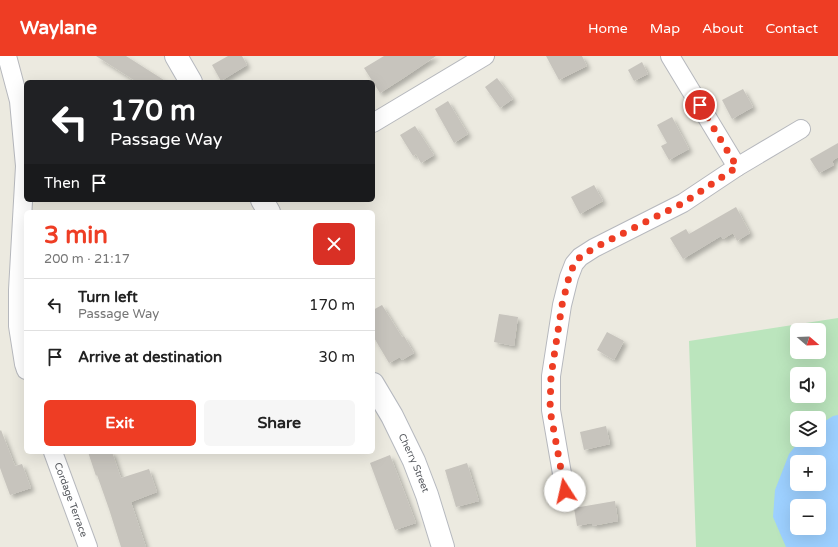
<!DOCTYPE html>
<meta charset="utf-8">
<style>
:root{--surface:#fff;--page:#f6f6f6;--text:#222;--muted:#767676;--line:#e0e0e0;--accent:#ee3d24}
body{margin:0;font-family:"Varela Round",sans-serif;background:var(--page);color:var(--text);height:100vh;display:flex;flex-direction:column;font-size:15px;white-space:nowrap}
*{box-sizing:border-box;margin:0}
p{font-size:13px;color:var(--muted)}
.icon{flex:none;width:22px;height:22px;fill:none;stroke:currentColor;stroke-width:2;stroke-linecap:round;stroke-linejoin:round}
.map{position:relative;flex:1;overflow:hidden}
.drawer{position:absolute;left:24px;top:154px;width:351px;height:244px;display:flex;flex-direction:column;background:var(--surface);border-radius:6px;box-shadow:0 4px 16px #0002}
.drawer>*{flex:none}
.hud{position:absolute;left:24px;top:24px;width:351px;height:122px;border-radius:6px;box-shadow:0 4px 16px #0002;background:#202124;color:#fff;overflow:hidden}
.needle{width:26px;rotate:109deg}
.buttons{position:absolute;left:790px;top:267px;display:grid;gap:8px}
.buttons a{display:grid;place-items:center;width:36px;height:36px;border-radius:6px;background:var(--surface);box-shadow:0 4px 16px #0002;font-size:20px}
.pin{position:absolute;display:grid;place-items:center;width:34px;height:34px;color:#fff;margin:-17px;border:2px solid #fff;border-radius:50%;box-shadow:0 1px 4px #0007}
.me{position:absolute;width:44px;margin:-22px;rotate:350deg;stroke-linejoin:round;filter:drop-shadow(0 0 3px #0008)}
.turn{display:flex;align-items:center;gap:14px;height:84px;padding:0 20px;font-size:18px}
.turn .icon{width:52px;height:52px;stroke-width:2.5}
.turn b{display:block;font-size:28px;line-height:34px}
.then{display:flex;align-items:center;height:38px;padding:0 20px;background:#0003;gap:8px;font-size:15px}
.round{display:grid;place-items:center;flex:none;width:42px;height:42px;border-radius:6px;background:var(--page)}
.summary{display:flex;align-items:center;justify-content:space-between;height:68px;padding:0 20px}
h1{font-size:24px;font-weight:800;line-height:30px;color:var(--accent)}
.primary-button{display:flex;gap:8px;margin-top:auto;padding:8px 20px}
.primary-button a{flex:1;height:46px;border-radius:6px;background:var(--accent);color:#fff;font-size:16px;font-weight:800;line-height:46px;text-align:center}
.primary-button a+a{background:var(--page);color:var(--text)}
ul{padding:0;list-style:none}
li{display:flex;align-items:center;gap:12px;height:52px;padding:0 20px;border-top:1px solid var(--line)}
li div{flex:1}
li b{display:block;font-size:15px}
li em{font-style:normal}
header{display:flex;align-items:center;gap:24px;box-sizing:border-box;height:56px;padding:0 20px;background:var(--accent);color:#fff}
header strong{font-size:19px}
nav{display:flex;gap:22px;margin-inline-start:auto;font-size:14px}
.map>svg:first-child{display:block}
.green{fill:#bbe5bd;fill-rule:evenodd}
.water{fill:#9dd0ff;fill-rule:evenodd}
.building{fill:#c7c4bd;filter:url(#shadow)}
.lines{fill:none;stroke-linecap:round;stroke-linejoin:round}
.minor-casing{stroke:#b6b8bd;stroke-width:20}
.secondary-casing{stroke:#b6b9bf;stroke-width:24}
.minor{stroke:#fff;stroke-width:18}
.secondary{stroke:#fff;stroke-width:22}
.route{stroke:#ee3d24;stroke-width:7;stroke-dasharray:0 12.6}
.labels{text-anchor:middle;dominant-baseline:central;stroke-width:3.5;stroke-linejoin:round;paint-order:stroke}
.street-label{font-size:10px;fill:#595c61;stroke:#fff}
</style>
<header>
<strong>Waylane</strong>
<nav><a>Home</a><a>Map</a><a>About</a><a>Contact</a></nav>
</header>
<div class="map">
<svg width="838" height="491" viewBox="0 0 838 491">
<defs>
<filter id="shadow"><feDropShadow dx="3.5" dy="3.5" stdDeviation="2" flood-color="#0004"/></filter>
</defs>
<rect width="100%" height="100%" fill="#eceae0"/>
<path class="green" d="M838,262V491H696L689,285ZM797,274H819V296H797ZM797,318H819V340H797ZM797,362H819V384H797ZM797,406H819V428H797ZM797,450H819V472H797Z"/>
<path class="water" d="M838,359V491H786L773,461L775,434L789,398L800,384H819V369L833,360ZM797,406H819V428H797ZM797,450H819V472H797Z"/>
<path class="building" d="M96,0H126L167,26H137Z
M228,0H242L247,9L221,25L212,9Z
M384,0H436L405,21L380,37L364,12Z
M546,0H582L587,10L559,24Z
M642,6L648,18L634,25L628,14Z
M497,22L513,43L500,52L485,31Z
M743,33L753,51L732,63L722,44Z
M448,45L468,78L454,87L435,53Z
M672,61L689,93L669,104L661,90L667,87L657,69Z
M415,70L434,99L421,107L416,98L413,100L400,79Z
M838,87V101L832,105L834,109L819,117L810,103Z
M594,129L603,145L580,158L571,141Z
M736,151L750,177L737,185L733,177L723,183L721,180L683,203L670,182L686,173L689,178Z
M382,249L402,281L404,280L414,297L402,304L400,301L389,307L373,280V254Z
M499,258L518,261L514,290L494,286Z
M607,276L624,285L614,304L597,294Z
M606,370L610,388L584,394L580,376Z
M1,374L15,410L22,408L31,432L10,439L0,412V375Z
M88,396H112L121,422L149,413L157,436L131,446L146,491H121L109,453L97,419L96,420Z
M390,399L407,443L416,467L395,474L370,407Z
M467,407L479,445L456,451L445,414Z
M615,445L618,465L592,470V467L577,470L574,452Z"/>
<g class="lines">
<defs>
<g id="minor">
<path d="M7,0L19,45L25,110L18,234V270L24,308L26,314"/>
<path d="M670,0L737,111"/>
<path d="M373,67L485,0"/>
<path id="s1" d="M53,396L88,491"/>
<path d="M565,435L551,354V320L562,249L569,221L574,208L580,201L594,192L683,147L737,111L801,73"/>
</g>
<g id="secondary">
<path d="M176,0L191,26"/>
<path d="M262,144L269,156"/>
<path id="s2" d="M373,328L392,360L414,405L427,439L443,491"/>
</g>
</defs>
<use href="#minor" class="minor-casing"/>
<use href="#secondary" class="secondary-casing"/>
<use href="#minor" class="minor"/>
<use href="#secondary" class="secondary"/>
</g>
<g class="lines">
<path class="route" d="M565,435L550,354L551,320L562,249L569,221L574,208L580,201L594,192L683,147L737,111L700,49"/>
</g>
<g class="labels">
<g class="street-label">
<text stroke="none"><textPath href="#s2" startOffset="89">Cherry Street</textPath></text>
<text stroke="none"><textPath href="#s1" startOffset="51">Cordage Terrace</textPath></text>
</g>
</g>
</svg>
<div class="buttons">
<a><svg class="needle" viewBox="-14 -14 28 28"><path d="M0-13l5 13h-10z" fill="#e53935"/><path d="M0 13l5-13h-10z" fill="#767676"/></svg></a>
<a><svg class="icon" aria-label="sound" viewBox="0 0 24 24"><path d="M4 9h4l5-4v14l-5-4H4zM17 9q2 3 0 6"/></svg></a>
<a><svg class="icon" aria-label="layers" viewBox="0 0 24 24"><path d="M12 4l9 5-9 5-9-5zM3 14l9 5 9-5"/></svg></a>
<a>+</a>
<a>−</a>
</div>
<div class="pin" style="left:700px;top:49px;background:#d93025"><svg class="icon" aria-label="arrive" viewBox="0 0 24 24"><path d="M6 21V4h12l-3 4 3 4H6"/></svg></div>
<svg class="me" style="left:565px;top:435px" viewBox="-20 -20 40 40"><circle r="19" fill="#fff"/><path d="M0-13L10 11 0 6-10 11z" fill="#ee3d24"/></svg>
<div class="hud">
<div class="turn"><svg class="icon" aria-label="left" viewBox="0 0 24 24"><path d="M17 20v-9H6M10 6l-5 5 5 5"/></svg><div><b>170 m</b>Passage Way</div></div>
<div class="then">Then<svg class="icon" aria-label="arrive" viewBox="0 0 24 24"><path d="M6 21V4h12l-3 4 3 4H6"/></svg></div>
</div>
<section class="drawer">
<div class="summary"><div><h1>3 min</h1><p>200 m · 21:17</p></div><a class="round" style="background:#d93025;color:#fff"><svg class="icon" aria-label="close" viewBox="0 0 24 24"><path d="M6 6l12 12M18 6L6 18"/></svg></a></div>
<ul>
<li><svg class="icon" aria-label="left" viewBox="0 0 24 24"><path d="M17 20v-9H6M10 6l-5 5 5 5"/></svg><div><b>Turn left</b><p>Passage Way</p></div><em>170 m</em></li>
<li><svg class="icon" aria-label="arrive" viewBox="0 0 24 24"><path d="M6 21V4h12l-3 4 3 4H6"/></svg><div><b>Arrive at destination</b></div><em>30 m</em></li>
</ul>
<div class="primary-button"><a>Exit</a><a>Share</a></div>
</section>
</div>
